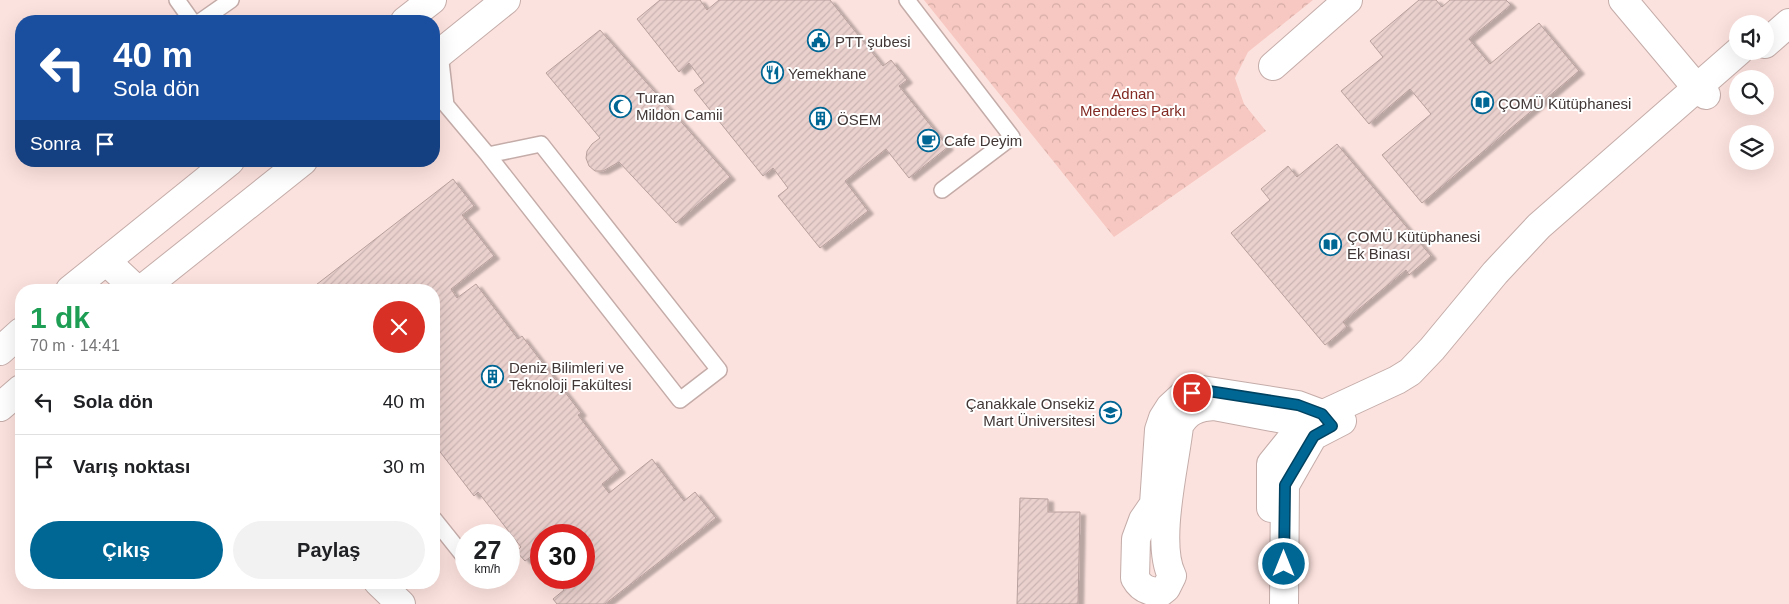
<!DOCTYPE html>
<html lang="tr">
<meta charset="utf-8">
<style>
:root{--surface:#fff;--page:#f2f2f2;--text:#202124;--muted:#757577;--line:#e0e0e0;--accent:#006694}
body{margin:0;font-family:Helvetica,sans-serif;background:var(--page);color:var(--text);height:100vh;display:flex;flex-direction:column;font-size:19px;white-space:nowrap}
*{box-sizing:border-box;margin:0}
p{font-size:16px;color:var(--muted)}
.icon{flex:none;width:28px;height:28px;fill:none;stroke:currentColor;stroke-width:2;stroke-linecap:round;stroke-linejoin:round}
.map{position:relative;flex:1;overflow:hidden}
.details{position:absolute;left:15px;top:284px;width:425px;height:305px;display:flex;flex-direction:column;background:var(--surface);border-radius:20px;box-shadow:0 5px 20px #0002}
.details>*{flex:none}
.top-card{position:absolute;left:15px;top:15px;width:425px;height:152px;border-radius:20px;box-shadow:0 5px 20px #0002;background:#1a4fa0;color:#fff;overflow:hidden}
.controls{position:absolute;left:1729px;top:15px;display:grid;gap:10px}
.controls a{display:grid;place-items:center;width:45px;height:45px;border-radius:50%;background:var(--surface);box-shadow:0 5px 20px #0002;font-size:25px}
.speed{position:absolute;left:455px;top:524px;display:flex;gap:10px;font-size:25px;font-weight:700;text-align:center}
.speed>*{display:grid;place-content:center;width:65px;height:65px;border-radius:50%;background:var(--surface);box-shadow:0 5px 20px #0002;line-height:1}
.speed small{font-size:12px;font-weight:400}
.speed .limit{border:8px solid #d22;background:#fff;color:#111}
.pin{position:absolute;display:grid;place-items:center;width:42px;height:42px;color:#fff;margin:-21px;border:2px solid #fff;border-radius:50%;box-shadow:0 1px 5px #0007}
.me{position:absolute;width:55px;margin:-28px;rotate:0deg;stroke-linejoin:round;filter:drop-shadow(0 0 4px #0008)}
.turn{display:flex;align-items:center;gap:18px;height:105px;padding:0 15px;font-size:22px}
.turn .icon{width:65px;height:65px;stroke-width:2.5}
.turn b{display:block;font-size:35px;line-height:42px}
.then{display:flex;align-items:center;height:48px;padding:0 15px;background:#0003;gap:10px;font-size:19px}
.round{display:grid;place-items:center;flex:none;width:52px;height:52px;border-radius:26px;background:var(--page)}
.summary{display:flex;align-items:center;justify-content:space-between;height:85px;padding:0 15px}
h1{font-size:30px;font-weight:800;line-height:38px;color:#1e9e55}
.cta{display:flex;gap:10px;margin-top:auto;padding:10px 15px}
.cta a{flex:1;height:58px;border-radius:30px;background:var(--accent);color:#fff;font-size:20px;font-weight:800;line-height:58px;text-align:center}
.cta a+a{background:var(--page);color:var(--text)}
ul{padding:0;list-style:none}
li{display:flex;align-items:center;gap:15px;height:65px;padding:0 15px;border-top:1px solid var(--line)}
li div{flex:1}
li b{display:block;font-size:19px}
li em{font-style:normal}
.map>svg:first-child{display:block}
.built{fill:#fce2de;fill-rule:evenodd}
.forest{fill:url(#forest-crowns)}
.building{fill:url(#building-hatch);stroke:#b7a09d;filter:url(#shadow)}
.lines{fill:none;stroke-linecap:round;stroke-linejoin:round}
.service-casing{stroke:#c4aca9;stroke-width:18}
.minor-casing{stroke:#c4aca9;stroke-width:30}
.tertiary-casing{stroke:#c4aca9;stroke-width:30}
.service{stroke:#fff;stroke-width:15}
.minor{stroke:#fff;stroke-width:28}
.tertiary{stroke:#fff;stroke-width:28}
.route-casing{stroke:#004260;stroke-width:12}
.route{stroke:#006694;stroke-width:9}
.labels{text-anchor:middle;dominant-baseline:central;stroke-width:4;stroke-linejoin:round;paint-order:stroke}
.poi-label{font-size:15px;fill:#413736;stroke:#fff;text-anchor:start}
.park-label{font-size:15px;fill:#822a23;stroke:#fff}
</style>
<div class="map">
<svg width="1789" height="604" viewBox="0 0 1789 604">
<defs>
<pattern id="forest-crowns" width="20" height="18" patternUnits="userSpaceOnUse" patternTransform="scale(1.25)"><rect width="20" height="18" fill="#f7c8c1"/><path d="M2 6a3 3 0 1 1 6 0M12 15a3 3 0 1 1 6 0" fill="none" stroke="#d5aca6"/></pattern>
<pattern id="building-hatch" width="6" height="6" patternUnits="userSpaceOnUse" patternTransform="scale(1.25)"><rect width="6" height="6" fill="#ead1ce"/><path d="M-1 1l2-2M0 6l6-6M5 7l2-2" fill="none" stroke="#cab4b2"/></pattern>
<filter id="shadow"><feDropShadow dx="5.5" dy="3" stdDeviation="1" flood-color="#0004"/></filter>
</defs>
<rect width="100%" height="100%" fill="#fff0ee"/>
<path class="built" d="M0,0H1789V604H0ZM21,21H434V161H21ZM1738,24H1765V51H1738ZM1738,79H1765V106H1738ZM1738,134H1765V161H1738ZM21,290H434V582H21ZM466,535H509V578H466ZM541,535H584V578H541Z"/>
<path class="forest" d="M924,0H1313L1248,52L1235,78L1244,104L1266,131L1114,237Z"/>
<path class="building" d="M660,0H700L707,10L719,0H830L883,66L891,60L907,80L899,86L948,147L909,178L886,149L845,181L868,211L820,248L778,196L788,188L773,168L763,176L694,90L704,83L689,63L679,72L637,19Z
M1419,0H1436L1442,7L1450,0H1506L1511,5L1469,39L1490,64L1539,23L1579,71L1422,203L1382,155L1431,114L1410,89L1369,124L1341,91L1383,57L1370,41Z
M600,30L730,177L676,223L619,162L603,171H595L589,166L586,158L587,151L592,144L600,138L546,73Z
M1337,144L1431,256L1409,275L1406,270L1343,322L1347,327L1325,345L1231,233L1270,200L1261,189L1288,166L1297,177Z
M453,179L474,206L462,215L494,256L451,289L457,298L476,284L518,339L522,336L581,413L578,415L620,470L602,484L609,493L652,459L684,501L695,492L716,518L605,604H557L553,599L564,590L555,578H584V535H541V560L536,553L525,561L516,551L521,547L478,492L474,496L434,444V290H314L312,288Z
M1020,498L1048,499V512H1080L1078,604H1017Z"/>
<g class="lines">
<defs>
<path id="service" d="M177,0L192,21
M907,0L1012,137L942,190
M201,21L231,0
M440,53L446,105L488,155L680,400L719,370L541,144L488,155
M434,519L466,559"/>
<path id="minor" d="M1623,0L1696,87L1706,95
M1765,44L1789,23
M1273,66L1348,0
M106,261L137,290
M1332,426L1322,414L1298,405L1202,390L1182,396L1170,407L1163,418L1159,430L1154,504L1143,520L1136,539L1135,578C1141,589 1149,592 1161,592L1166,588L1172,576C1155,543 1175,464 1179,426C1187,411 1198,407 1214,406L1304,423L1397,380L1410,372L1432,349L1495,273L1539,226L1739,51
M1271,508V464L1304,423L1307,427
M378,582L401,604
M1284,604L1285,485L1313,436L1342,421"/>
<path id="tertiary" d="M405,21L432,0
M434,58L506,0
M70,290L230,161
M141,290L303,161
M0,351L21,332
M0,407L21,389"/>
</defs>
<use href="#service" class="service-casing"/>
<use href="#minor" class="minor-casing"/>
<use href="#tertiary" class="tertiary-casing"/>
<use href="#service" class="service"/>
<use href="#minor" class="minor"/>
<use href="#tertiary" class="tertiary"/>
</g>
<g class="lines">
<defs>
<path id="route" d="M1192,393L1202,390L1298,405L1322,414L1332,426L1314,436L1285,485L1284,564"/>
</defs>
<use href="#route" class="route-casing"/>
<use href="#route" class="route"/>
</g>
<defs>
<symbol id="civic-ring" viewBox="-11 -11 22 22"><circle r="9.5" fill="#fff" stroke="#006694" stroke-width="1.5"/><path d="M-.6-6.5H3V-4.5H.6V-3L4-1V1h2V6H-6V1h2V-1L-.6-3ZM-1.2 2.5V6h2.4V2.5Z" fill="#006694"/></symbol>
<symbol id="restaurant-ring" viewBox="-11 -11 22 22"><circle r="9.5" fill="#fff" stroke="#006694" stroke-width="1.5"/><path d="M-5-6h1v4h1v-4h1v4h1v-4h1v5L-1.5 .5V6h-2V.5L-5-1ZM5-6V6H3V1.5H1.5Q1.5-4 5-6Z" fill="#006694"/></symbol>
<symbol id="library-ring" viewBox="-11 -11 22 22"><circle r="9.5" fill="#fff" stroke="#006694" stroke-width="1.5"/><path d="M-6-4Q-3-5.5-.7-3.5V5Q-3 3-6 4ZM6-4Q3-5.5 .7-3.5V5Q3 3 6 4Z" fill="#006694"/></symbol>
<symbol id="mosque-ring" viewBox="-11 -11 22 22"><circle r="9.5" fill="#fff" stroke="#006694" stroke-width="1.5"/><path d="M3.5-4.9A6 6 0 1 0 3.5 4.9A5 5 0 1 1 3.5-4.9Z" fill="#006694"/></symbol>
<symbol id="building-ring" viewBox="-11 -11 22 22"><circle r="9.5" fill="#fff" stroke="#006694" stroke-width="1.5"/><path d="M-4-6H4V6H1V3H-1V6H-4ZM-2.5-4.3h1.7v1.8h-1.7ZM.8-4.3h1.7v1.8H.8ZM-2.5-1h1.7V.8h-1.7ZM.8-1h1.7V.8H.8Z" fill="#006694"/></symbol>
<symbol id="cafe-ring" viewBox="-11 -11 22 22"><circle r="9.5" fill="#fff" stroke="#006694" stroke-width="1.5"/><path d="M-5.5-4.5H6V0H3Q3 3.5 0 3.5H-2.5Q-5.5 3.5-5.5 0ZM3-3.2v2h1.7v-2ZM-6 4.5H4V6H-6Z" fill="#006694"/></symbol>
<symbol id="university-ring" viewBox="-11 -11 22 22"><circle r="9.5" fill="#fff" stroke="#006694" stroke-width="1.5"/><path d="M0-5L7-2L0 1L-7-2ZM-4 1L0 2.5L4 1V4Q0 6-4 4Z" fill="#006694"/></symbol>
</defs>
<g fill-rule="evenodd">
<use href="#civic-ring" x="806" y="28" width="25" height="25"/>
<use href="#restaurant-ring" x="760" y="60" width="25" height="25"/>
<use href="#library-ring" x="1470" y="90" width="25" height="25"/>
<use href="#mosque-ring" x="608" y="94" width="25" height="25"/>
<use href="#building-ring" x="808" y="106" width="25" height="25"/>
<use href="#cafe-ring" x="916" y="128" width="25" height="25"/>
<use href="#library-ring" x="1318" y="232" width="25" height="25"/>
<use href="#building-ring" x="480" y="364" width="25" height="25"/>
<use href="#university-ring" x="1098" y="400" width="25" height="25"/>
</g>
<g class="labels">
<g class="poi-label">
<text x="835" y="41">PTT şubesi</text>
<text x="788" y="73">Yemekhane</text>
<text x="636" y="97">Turan<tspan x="636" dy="17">Mildon Camii</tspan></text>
<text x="1498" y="103">ÇOMÜ Kütüphanesi</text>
<text x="837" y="119">ÖSEM</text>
<text x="944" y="140">Cafe Deyim</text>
<text x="1347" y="236">ÇOMÜ Kütüphanesi<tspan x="1347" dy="17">Ek Binası</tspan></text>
<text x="509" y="367">Deniz Bilimleri ve<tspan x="509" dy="17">Teknoloji Fakültesi</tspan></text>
<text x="1095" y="403" text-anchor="end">Çanakkale Onsekiz<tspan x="1095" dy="17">Mart Üniversitesi</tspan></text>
</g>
<g class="park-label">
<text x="1133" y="93">Adnan<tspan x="1133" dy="17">Menderes Parkı</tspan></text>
</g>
</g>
</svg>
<div class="controls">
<a><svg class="icon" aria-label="sound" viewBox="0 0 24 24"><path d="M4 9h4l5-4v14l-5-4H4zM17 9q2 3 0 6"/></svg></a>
<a><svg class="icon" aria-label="search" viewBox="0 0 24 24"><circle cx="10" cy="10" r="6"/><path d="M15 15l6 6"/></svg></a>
<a><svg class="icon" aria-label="layers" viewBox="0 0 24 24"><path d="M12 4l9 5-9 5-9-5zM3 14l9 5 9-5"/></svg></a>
</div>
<div class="speed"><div>27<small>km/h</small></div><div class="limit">30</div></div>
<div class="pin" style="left:1192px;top:393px;background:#d93025"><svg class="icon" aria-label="arrive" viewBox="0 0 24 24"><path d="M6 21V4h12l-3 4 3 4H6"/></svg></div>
<svg class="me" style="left:1284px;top:564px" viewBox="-20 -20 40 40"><circle r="17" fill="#006694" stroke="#fff" stroke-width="3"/><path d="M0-11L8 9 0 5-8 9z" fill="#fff"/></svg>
<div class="top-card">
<div class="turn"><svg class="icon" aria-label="left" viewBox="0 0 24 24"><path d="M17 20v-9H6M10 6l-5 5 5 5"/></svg><div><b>40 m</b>Sola dön</div></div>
<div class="then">Sonra<svg class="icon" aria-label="arrive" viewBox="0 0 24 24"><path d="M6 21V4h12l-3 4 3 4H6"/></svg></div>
</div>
<section class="details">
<div class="summary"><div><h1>1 dk</h1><p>70 m · 14:41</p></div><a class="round" style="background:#d93025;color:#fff"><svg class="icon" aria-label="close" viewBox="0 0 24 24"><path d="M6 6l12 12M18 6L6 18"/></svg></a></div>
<ul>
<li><svg class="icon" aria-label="left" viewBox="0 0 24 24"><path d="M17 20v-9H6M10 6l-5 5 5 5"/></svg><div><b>Sola dön</b></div><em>40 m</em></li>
<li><svg class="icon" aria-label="arrive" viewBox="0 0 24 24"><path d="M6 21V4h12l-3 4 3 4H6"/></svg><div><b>Varış noktası</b></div><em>30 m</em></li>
</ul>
<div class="cta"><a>Çıkış</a><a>Paylaş</a></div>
</section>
</div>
